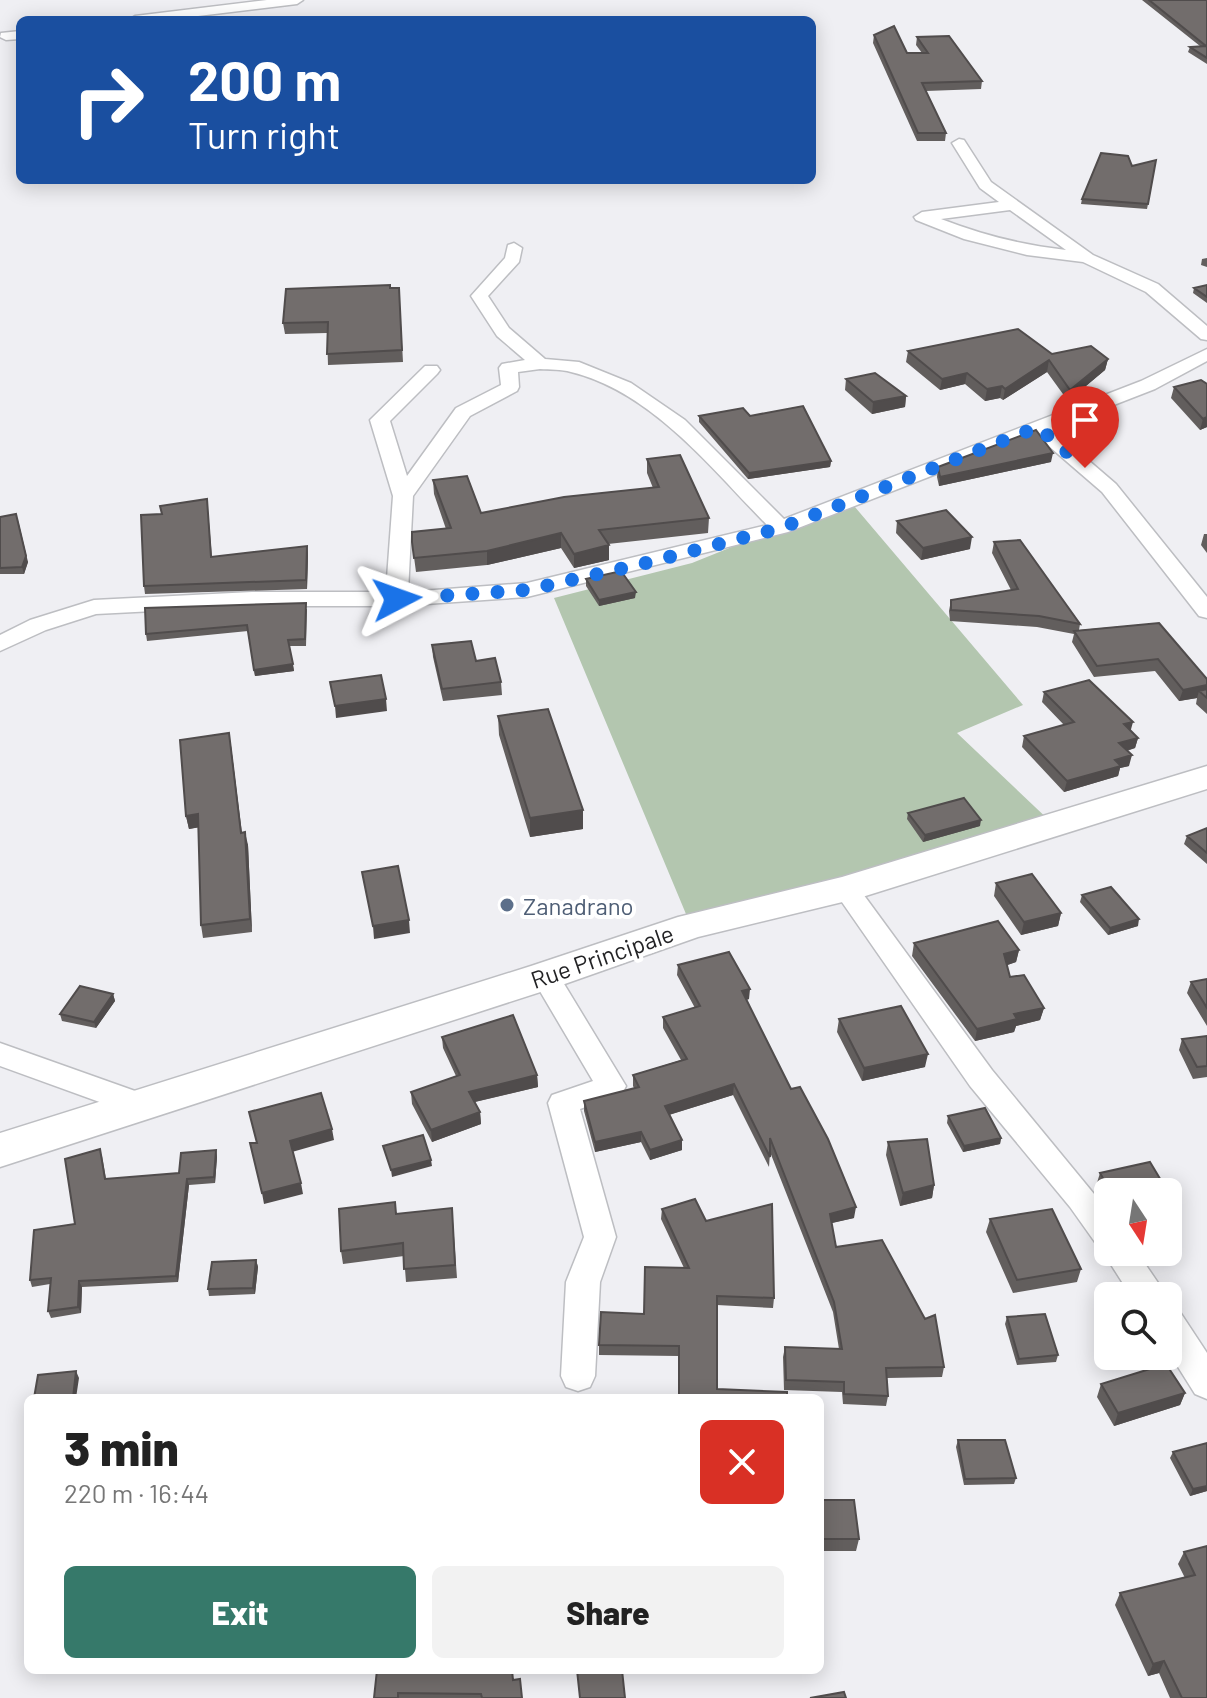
<!DOCTYPE html>
<meta charset="utf-8">
<style>
:root{--surface:#fff;--page:#f2f2f2;--text:#222;--muted:#767676;--accent:#36796a}
body{margin:0;font-family:Barlow,sans-serif;background:var(--page);color:var(--text);height:100vh;display:flex;flex-direction:column;font-size:30px;white-space:nowrap}
*{box-sizing:border-box;margin:0}
p{font-size:26px;color:var(--muted)}
.icon{flex:none;width:44px;height:44px;fill:none;stroke:currentColor;stroke-width:2;stroke-linecap:round;stroke-linejoin:round}
.map{position:relative;flex:1;overflow:hidden}
.side{position:absolute;left:24px;top:1394px;width:800px;height:280px;display:flex;flex-direction:column;background:var(--surface);border-radius:12px;box-shadow:0 4px 20px #0003}
.side>*{flex:none}
.hud{position:absolute;left:16px;top:16px;width:800px;height:168px;border-radius:12px;box-shadow:0 4px 20px #0003;background:#1a4fa0;color:#fff;overflow:hidden}
.needle{width:52px;rotate:168deg}
.buttons{position:absolute;left:1094px;top:1178px;display:grid;gap:16px}
.buttons a{display:grid;place-items:center;width:88px;height:88px;border-radius:12px;background:var(--surface);box-shadow:0 4px 20px #0003;font-size:40px}
.pin{position:absolute;display:grid;place-items:center;width:68px;height:68px;color:#fff;margin:-82px -34px;border-radius:50% 50% 50% 0;rotate:-45deg;box-shadow:0 0 8px #0007}
.pin .icon{rotate:45deg}
.me{position:absolute;width:88px;margin:-44px;rotate:86deg;stroke-linejoin:round;filter:drop-shadow(0 0 6px #0008)}
.turn{display:flex;align-items:center;gap:28px;height:168px;padding:0 40px;font-size:36px}
.turn .icon{width:104px;height:104px;stroke-width:2.5}
.turn b{display:block;font-size:56px;line-height:68px}
.round{display:grid;place-items:center;flex:none;width:84px;height:84px;border-radius:12px;background:var(--page)}
.summary{display:flex;align-items:center;justify-content:space-between;height:136px;padding:0 40px}
h1{font-size:48px;font-weight:800;line-height:60px}
.action{display:flex;gap:16px;margin-top:auto;padding:16px 40px}
.action a{flex:1;height:92px;border-radius:12px;background:var(--accent);color:#fff;font-size:32px;font-weight:800;line-height:92px;text-align:center}
.action a+a{background:var(--page);color:var(--text)}
.map>svg:first-child{display:block}
.green{fill:#b3c6af}
.lines{fill:none;stroke-linecap:round;stroke-linejoin:round}
.street-casing{stroke:#bdbec2;stroke-width:3}
.secondary-casing{stroke:#bdbec2;stroke-width:3}
.street{fill:#fff;fill-rule:evenodd}
.secondary{fill:#fff;fill-rule:evenodd}
.wall{fill:#625e5d}
.shaded-wall{fill:#504c4c}
.building{fill:#726d6c;stroke:#504c4c;stroke-width:2}
.route{stroke:#1a73e8;stroke-width:14;stroke-dasharray:0 25.2}
.service-dot{fill:#5c6f8a;stroke:#fff;stroke-width:3}
.labels{text-anchor:middle;dominant-baseline:central;stroke-width:8;stroke-linejoin:round;paint-order:stroke}
.service-label{font-size:24px;fill:#4e5e75;stroke:#fff;text-anchor:start}
.street-label{font-size:24px;fill:#232325;stroke:#fff}
</style>
<div class="map">
<svg width="1207" height="1698" viewBox="0 0 1207 1698">
<rect width="100%" height="100%" fill="#efeff3"/>
<path class="green" d="M849,500L1023,705L957,733L1053,824L691,926L554,598L692,563Z"/>
<g class="lines">
<defs>
<path id="street" d="M267,0H303L297,4L165,20H129L135,16Z
M20,31V39L6,40L0,37L1,33Z
M959,139L964,140L991,182L1093,255L1158,284L1207,326V340L1201,339L1146,292L1083,262L1027,255L964,239L916,220L914,217L922,212L999,202L980,188L952,143ZM1010,210L1066,250C1022,245 982,235 941,219Z
M514,243L522,248L519,262L488,296L509,328L545,359L579,362L631,383L685,420L784,519L1141,381L1207,349V361L1155,389L1052,429L1116,484L1207,597V618L1199,616L1102,492L1036,435L788,532L527,597L397,606H252L96,614L46,630L0,651V635L30,620L94,600L252,592H386L393,496L370,420L425,366H437L440,370L437,374L390,421L407,476L456,408L501,385L499,368L502,364L525,360L497,336L471,296L505,258L508,245ZM540,369C550,370 561,369 571,372C652,392 711,468 767,525L527,583L408,592L413,496L470,416L517,391L519,387L518,372Z
M846,880L855,883L992,1070L1108,1211V1252H1137L1167,1296H1131L1103,1252L1105,1248L1097,1245L1070,1207L970,1086L837,895L833,889L837,883Z
M545,966L555,969L626,1086L622,1094L580,1109L616,1237L600,1282L595,1376L590,1387L578,1391L566,1387L561,1376L566,1282L584,1237L548,1103L552,1095L593,1081L531,976L535,969Z
M0,1043L152,1097L156,1105L152,1113L141,1117L0,1066Z
M1168,1307L1180,1312L1207,1353V1399L1195,1394L1168,1351Z"/>
<path id="secondary" d="M1207,766V789L859,898L698,937L559,986L0,1167V1133L531,966L678,917L842,877Z"/>
</defs>
<use href="#street" class="street-casing"/>
<use href="#secondary" class="secondary-casing"/>
<use href="#street" class="street"/>
<use href="#secondary" class="secondary"/>
</g>
<path class="wall" d="M1142,0H1207V64L1188,52L1190,47L1200,46Z
M874,35L907,53H922L916,45L917,37L982,81L981,89L926,91L946,133L945,141H917L873,43Z
M1082,199L1148,204L1147,209L1081,204Z
M1207,258V267L1201,265L1202,259Z
M1207,285V303L1193,293L1194,288Z
M390,288H399L403,362L328,365L327,333L285,334L283,323Z
M908,351L1052,354L1108,359L1105,370L1068,401L1047,372L1003,400L1000,398L985,401L965,384L940,390L906,362Z
M846,379L906,396L905,407L872,414L845,390Z
M1207,384V427L1200,430L1171,398L1174,387Z
M699,416H750L831,461L830,467L748,479L699,422Z
M647,459L709,518L708,533L608,544L609,560L574,568L561,548L487,565L416,572L412,542L446,529L434,494L433,480L481,513L653,488L647,473Z
M1051,462L939,486L937,477L938,467Z
M207,499L212,557L307,546L308,554L307,589L145,594L144,586L162,514Z
M0,517L28,562L24,574H0Z
M897,521L970,549L921,560L896,533Z
M1204,534H1207V553L1201,545Z
M994,542L1080,624L1079,630L1159,623L1207,679V714L1196,704L1197,698L1179,701L1155,671L1094,677L1072,642L1074,634L1037,627L950,621L949,611L951,600L1011,590L992,553Z
M586,579L635,598L599,606L586,586Z
M307,609L306,646H289L294,671L255,676L248,631L147,641L146,634Z
M432,645L476,661L501,682L502,695L443,701L433,657Z
M1044,692L1131,731L1138,738L1135,748L1127,751L1129,766L1120,768L1118,776L1064,792L1022,747L1024,736L1064,725L1042,702Z
M498,716L583,829L530,837L499,735Z
M231,746L242,833L248,845L252,932L203,938L201,925L199,827L189,829L186,816Z
M908,813L980,826L923,842L907,819Z
M1207,828V864L1184,844L1187,836Z
M996,883L1061,913L1058,926L1021,935L994,896Z
M1082,895L1138,926L1108,935L1080,902Z
M914,943L1019,950L1016,962L1007,965L1010,977L1044,1008L1040,1020L1016,1026L1014,1032L975,1041L912,956Z
M678,965L749,999L746,1000L854,1218L831,1223L836,1247L944,1367L942,1377L887,1378L888,1396L886,1406L843,1404L842,1392L784,1390L783,1357L785,1347L839,1349L833,1312L770,1152L769,1167L733,1095L669,1115L682,1150L650,1160L641,1142L595,1152L584,1111V1101L634,1088L633,1086V1075L681,1060L663,1028V1017L695,1008L677,975Z
M1207,979V1026L1187,993L1191,982Z
M113,994L115,1001L96,1028L62,1021L60,1014Z
M839,1019L925,1067L862,1081L837,1032Z
M1207,1036V1077L1193,1079L1179,1050L1182,1039Z
M442,1037L537,1075L538,1087L475,1102L480,1112L481,1124L432,1142L412,1104L411,1092L456,1076L443,1048Z
M948,1116L1001,1138L1000,1144L963,1152L947,1123Z
M888,1142L934,1185L932,1198L900,1206L886,1155Z
M216,1150L217,1157L215,1183L189,1185L178,1282L82,1287L81,1313L51,1318L48,1311L50,1284L32,1287L30,1280L75,1224L102,1156L106,1179L179,1173Z
M1100,1173L1168,1192H1108V1207L1096,1186Z
M452,1208L457,1278L406,1282L404,1256L343,1264L341,1251L396,1214Z
M662,1209L706,1221L774,1298L773,1308L717,1305L679,1398V1356L599,1355V1345L644,1314L684,1268L661,1219Z
M990,1219L1081,1269L1077,1282L1013,1293L986,1232Z
M256,1260L258,1267L255,1294L209,1296L208,1289Z
M1007,1317L1058,1355L1056,1362L1017,1365L1005,1324Z
M1101,1384L1185,1393L1180,1405L1114,1426L1097,1397Z
M958,1440L1016,1478L1014,1484L964,1485L956,1447Z
M1207,1443V1491L1190,1496L1170,1458L1173,1452Z
M820,1500L859,1539L856,1551H820Z
M1207,1546V1698H1170L1159,1673L1148,1676L1115,1605L1120,1593L1185,1578L1178,1564L1184,1552Z
M377,1670L513,1680L522,1698H374Z"/>
<path class="shaded-wall" d="M1108,359L1105,370L1068,401L1070,390Z
M1049,360L1047,372L1003,400L1005,389Z
M967,373L965,384L940,390L942,379Z
M1002,386L1000,398L985,401L987,389Z
M906,396L905,407L872,414L873,402Z
M1207,417V427L1200,430L1203,419Z
M1053,453L1051,462L939,486L940,477Z
M831,461L830,467L748,479L749,473Z
M18,520L28,562L24,574L22,567Z
M561,533V548L487,565V551Z
M972,537L970,549L921,560L923,548Z
M609,545V560L574,568V554Z
M307,546L308,554L307,589L306,580Z
M636,592L635,598L599,606V600Z
M293,664L294,671L255,676L254,670Z
M1207,685V696L1199,691L1197,698L1179,701L1183,690Z
M386,699L387,711L336,718L335,706Z
M1133,722L1130,733L1124,724Z
M229,733L231,746L243,846L241,833Z
M1138,738L1135,748L1117,753L1119,743Z
M1132,755L1129,766L1120,768L1118,776L1064,792L1067,781L1115,760Z
M583,810V829L530,837V818Z
M198,814L201,827L189,829L186,816Z
M981,820L980,826L923,842L925,835Z
M245,832L248,845L252,932L250,919Z
M1061,913L1058,926L1021,935L1024,922Z
M1139,919L1138,926L1108,935L1110,928Z
M409,920L410,933L374,939L373,926Z
M1019,950L1016,962L1002,967L1004,954Z
M750,989L749,999L741,1001L742,991Z
M113,994L115,1001L96,1028L94,1022Z
M1044,1008L1040,1020L1016,1026L1014,1032L975,1041L977,1029L1014,1014Z
M928,1054L925,1067L862,1081L864,1068Z
M537,1075L538,1087L470,1103L469,1092Z
M734,1084L733,1095L665,1116V1106Z
M480,1112L481,1124L432,1142L431,1130Z
M332,1129L334,1140L292,1152L290,1141Z
M641,1132V1142L595,1152V1142Z
M1001,1138L1000,1144L963,1152L964,1146Z
M682,1140V1150L650,1160V1150Z
M216,1150L217,1157L215,1183L214,1177Z
M431,1160L432,1166L392,1177L391,1170Z
M187,1179L189,1185L178,1282L176,1276Z
M301,1183L303,1194L264,1204L262,1193Z
M934,1185L932,1198L900,1206L903,1193Z
M856,1207L854,1218L828,1224L830,1214Z
M256,1260L258,1267L255,1294L253,1288Z
M79,1281L82,1287L81,1313L78,1307Z
M76,1371L79,1378L76,1398H73Z
M1185,1393L1180,1405L1114,1426L1118,1413Z
M1207,1486V1491L1190,1496L1193,1489Z
M1164,1661L1159,1673L1148,1676L1153,1664Z"/>
<path class="building" d="M1149,0H1207V58L1190,47L1206,46Z
M894,26L907,53H928L917,37L949,36L982,81L922,83L946,133H918L874,35Z
M1101,153L1128,156L1132,166L1156,160L1148,204L1082,199Z
M390,285V288H399L402,350L327,354L328,322L283,323L286,289Z
M1207,285V297L1194,288Z
M1018,329L1052,354L1091,346L1108,359L1070,390L1049,360L1005,389L1002,386L987,389L967,373L942,379L908,351Z
M875,373L906,396L873,402L846,379Z
M1201,380L1207,384V417L1203,419L1174,387Z
M803,406L831,461L749,473L699,416L743,408L750,416Z
M1036,430L1053,453L940,477L938,467Z
M680,455L709,518L599,530L609,545L574,554L561,533L487,551L414,558L412,542V532L451,528L433,480L467,476L481,513L564,497L659,487L647,459Z
M207,499L211,557L307,546L306,580L144,586L141,515L162,514L160,506Z
M946,510L972,537L923,548L897,521Z
M16,514L26,556L22,567L0,568V517Z
M1020,540L1080,624L1039,616L951,610V600L1018,589L994,542Z
M621,571L636,592L599,600L586,579Z
M306,603L305,639L288,640L293,664L254,670L247,625L146,634L145,608Z
M1159,623L1207,679V685L1183,690L1158,659L1097,666L1074,631Z
M471,641L476,661L495,658L501,682L442,689L432,645Z
M381,675L386,699L335,706L330,682Z
M1089,680L1133,722L1124,724L1138,738L1119,743L1132,755L1115,760L1121,766L1067,781L1024,736L1074,722L1044,692Z
M1207,689V698L1199,691Z
M548,709L583,810L530,818L498,716Z
M229,733L241,833L245,832L250,919L201,925L198,814L186,816L180,740Z
M964,798L981,820L925,835L908,813Z
M1207,828V853L1187,836Z
M398,866L409,920L373,926L362,872Z
M1032,874L1061,913L1024,922L996,883Z
M1111,887L1139,919L1110,928L1082,895Z
M998,921L1019,950L1004,954L1010,977L1024,975L1044,1008L1014,1014L1017,1019L977,1029L914,943Z
M729,952L750,989L742,991L791,1089L800,1087L828,1139L856,1207L830,1214L836,1247L882,1240L925,1319L935,1315L944,1367L886,1368L888,1396L844,1394V1382L786,1380L785,1347L842,1349L834,1302L770,1138V1157L734,1084L665,1106L682,1140L650,1150L641,1132L595,1142L584,1101L639,1087L633,1075L687,1059L663,1017L700,1006L678,965Z
M1207,979V1008L1191,982Z
M80,986L113,994L94,1022L60,1014Z
M901,1006L928,1054L864,1068L839,1019Z
M513,1015L537,1075L469,1092L480,1112L431,1130L411,1092L460,1075L442,1037Z
M1207,1036V1066L1197,1067L1182,1039Z
M321,1093L332,1129L290,1141L301,1183L262,1193L250,1143H257L249,1112Z
M985,1108L1001,1138L964,1146L948,1116Z
M423,1135L431,1160L391,1170L383,1146Z
M927,1139L934,1185L903,1193L888,1142Z
M100,1149L105,1179L179,1173L181,1153L216,1150L214,1177L187,1179L176,1276L79,1281L78,1307L48,1311L51,1278L30,1280L34,1230L75,1224L65,1159Z
M1150,1162L1168,1192H1111L1100,1173Z
M695,1199L706,1221L772,1204L774,1298L717,1296V1389L787,1392V1398H679V1346L599,1345L601,1312L644,1314L645,1267L689,1268L662,1209Z
M395,1202L396,1214L452,1208L455,1265L404,1269L403,1243L341,1251L339,1209Z
M1052,1209L1081,1269L1017,1280L990,1219Z
M256,1260L253,1288L208,1289L212,1262Z
M1045,1314L1058,1355L1019,1359L1007,1317Z
M1166,1364L1185,1393L1118,1413L1101,1384Z
M76,1371L73,1398H34L38,1375Z
M958,1440H1005L1016,1478L965,1479Z
M1207,1443V1486L1193,1489L1173,1452Z
M820,1500H854L859,1539H820Z
M1207,1546V1698H1182L1164,1661L1153,1664L1120,1593L1195,1575L1184,1552Z
M377,1670H512L513,1680L520,1679L522,1698H482L481,1694L398,1693V1698H374Z
M577,1670H622L625,1698H580Z
M844,1692L846,1698H810Z"/>
<g class="lines">
<path class="route" d="M397,599L527,590L638,565L781,528L1038,427L1085,468"/>
</g>
<circle class="service-dot" cx="507" cy="905" r="8"/>
<g class="labels">
<g class="service-label">
<text x="523" y="905">Zanadrano</text>
</g>
<g class="street-label">
<text transform="translate(602 956) rotate(-19)">Rue Principale</text>
</g>
</g>
</svg>
<div class="buttons">
<a><svg class="needle" viewBox="-14 -14 28 28"><path d="M0-13l5 13h-10z" fill="#e53935"/><path d="M0 13l5-13h-10z" fill="#767676"/></svg></a>
<a><svg class="icon" aria-label="search" viewBox="0 0 24 24"><circle cx="10" cy="10" r="6"/><path d="M15 15l6 6"/></svg></a>
</div>
<div class="pin" style="left:1085px;top:468px;background:#d93025"><svg class="icon" aria-label="arrive" viewBox="0 0 24 24"><path d="M6 21V4h12l-3 4 3 4H6"/></svg></div>
<svg class="me" style="left:397px;top:599px" viewBox="-20 -20 40 40"><path d="M0-17L14 15 0 8-14 15z" fill="#1a73e8" stroke="#fff" stroke-width="4"/></svg>
<div class="hud">
<div class="turn"><svg class="icon" aria-label="right" viewBox="0 0 24 24"><path d="M7 20v-9h11M14 6l5 5-5 5"/></svg><div><b>200 m</b>Turn right</div></div>
</div>
<section class="side">
<div class="summary"><div><h1>3 min</h1><p>220 m · 16:44</p></div><a class="round" style="background:#d93025;color:#fff"><svg class="icon" aria-label="close" viewBox="0 0 24 24"><path d="M6 6l12 12M18 6L6 18"/></svg></a></div>
<div class="action"><a>Exit</a><a>Share</a></div>
</section>
</div>
